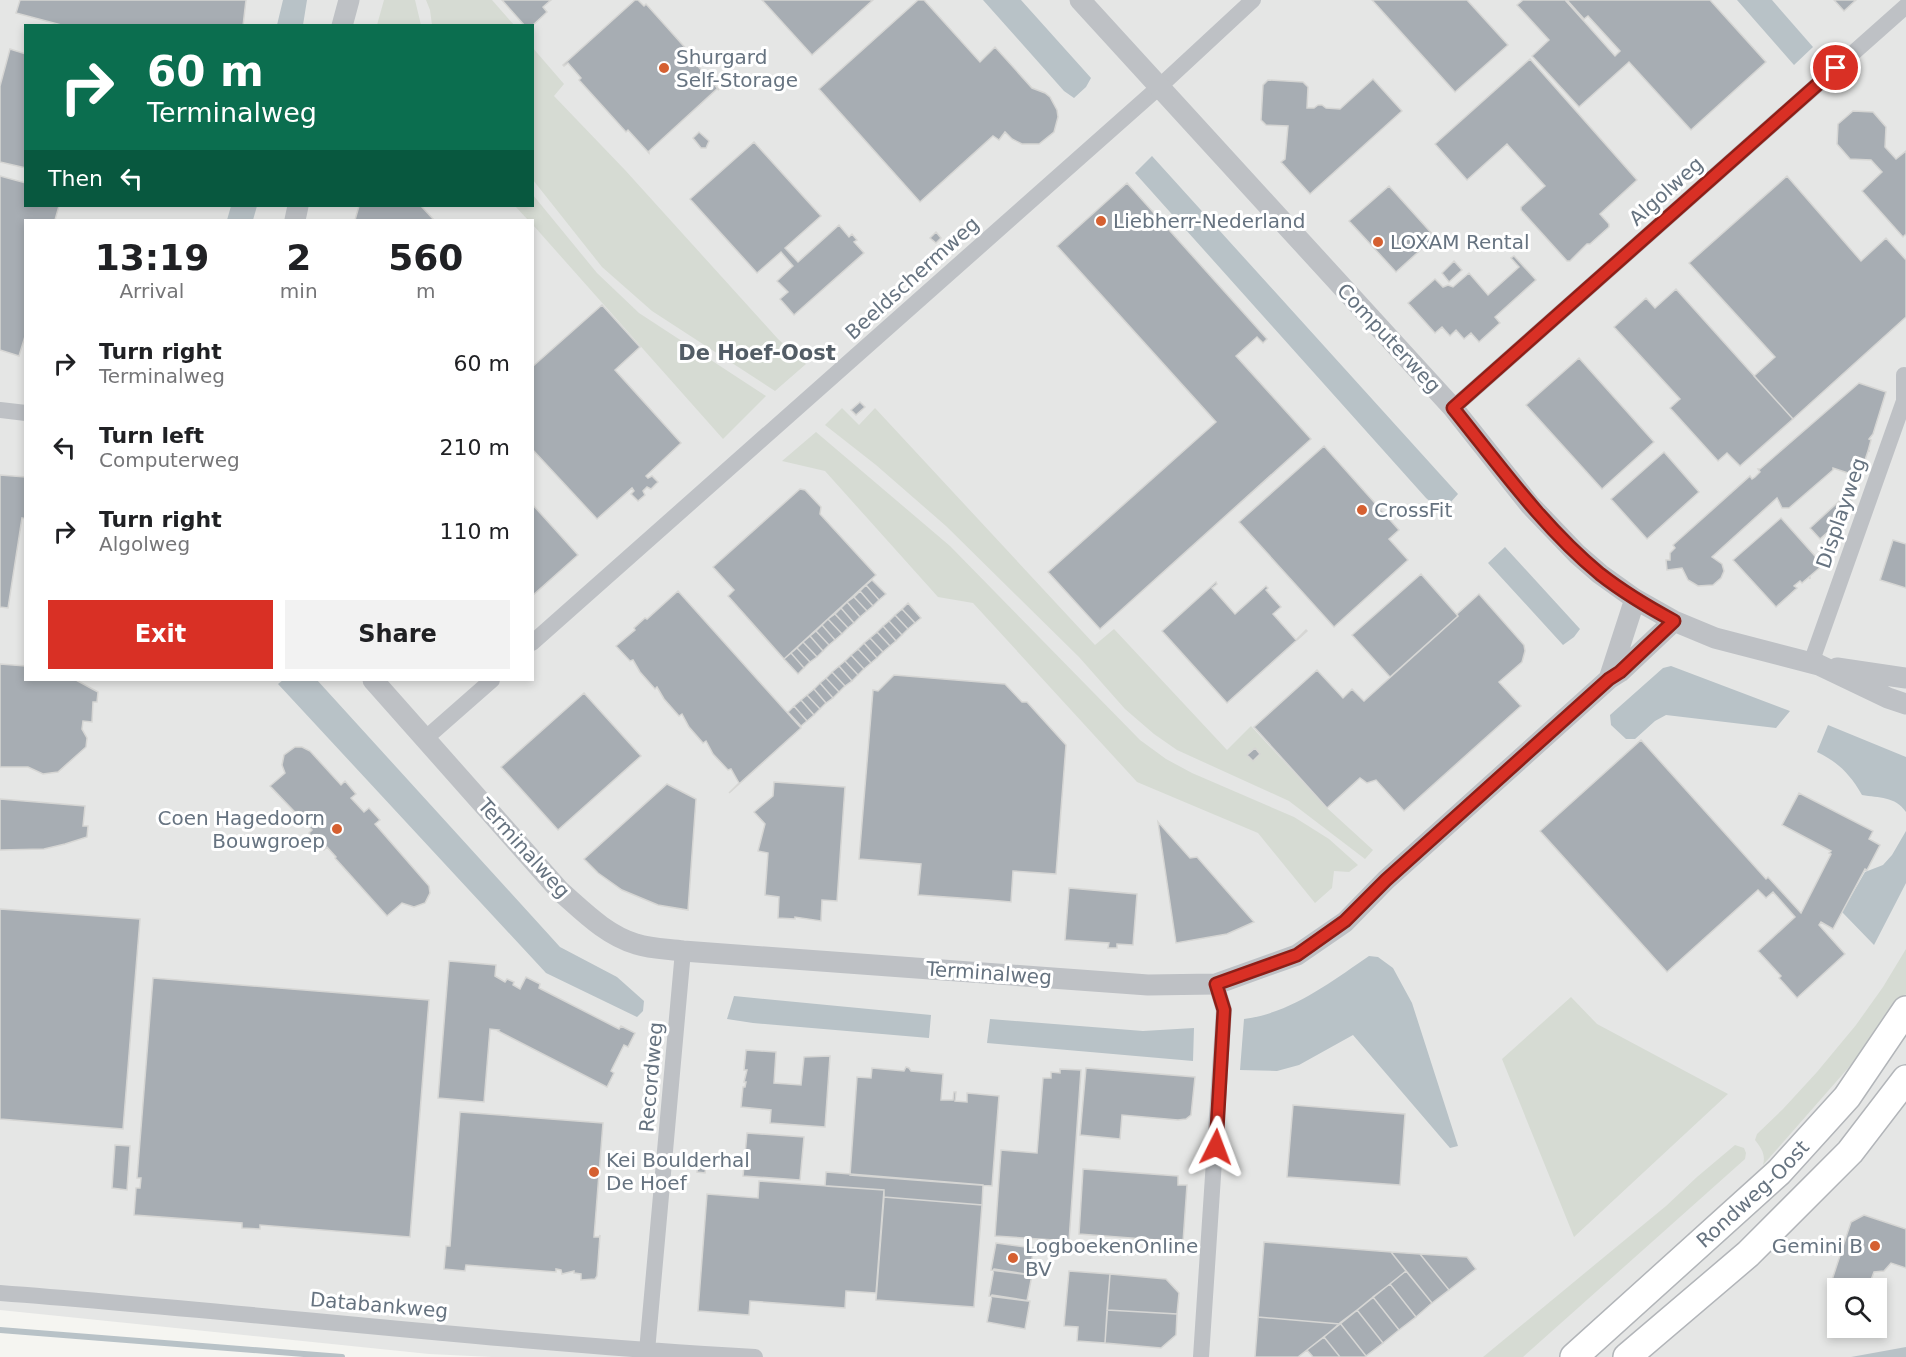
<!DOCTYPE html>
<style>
:root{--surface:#fff;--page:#f2f2f2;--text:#202124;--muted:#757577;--accent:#d93025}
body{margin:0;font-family:"DejaVu Sans",sans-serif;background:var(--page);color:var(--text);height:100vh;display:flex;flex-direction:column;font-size:22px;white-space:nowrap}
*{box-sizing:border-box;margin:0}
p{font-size:20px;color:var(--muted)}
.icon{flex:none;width:33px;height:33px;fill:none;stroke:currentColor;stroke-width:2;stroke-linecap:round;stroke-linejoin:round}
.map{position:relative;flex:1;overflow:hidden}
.side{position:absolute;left:24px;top:219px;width:510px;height:462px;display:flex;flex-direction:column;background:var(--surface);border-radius:0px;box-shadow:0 3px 9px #0003}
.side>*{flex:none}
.guide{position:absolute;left:24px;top:24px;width:510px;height:183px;border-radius:0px;box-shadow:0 3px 9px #0003;background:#0b6e4f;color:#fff;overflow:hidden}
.controls{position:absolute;left:1827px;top:1278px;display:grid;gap:12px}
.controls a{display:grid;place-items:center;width:60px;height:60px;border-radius:0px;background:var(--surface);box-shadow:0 3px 9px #0003;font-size:30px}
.pin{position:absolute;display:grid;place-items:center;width:51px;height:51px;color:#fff;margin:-26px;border:3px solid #fff;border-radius:50%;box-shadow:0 2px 6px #0007}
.me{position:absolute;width:66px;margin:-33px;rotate:3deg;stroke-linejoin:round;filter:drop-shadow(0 0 4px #0008)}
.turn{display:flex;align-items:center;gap:21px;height:126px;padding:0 24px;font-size:27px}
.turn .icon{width:78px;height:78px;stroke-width:2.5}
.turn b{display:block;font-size:42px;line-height:51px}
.then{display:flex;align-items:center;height:57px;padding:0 24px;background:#0003;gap:12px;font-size:22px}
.eta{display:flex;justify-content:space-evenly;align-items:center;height:102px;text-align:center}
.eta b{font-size:36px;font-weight:700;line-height:42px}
.button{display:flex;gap:12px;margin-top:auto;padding:12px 24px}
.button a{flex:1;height:69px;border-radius:0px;background:var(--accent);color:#fff;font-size:24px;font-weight:700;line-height:69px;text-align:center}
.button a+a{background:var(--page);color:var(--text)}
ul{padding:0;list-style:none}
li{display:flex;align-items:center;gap:18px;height:84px;padding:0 24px}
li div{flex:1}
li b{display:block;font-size:22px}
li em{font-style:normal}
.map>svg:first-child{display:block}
.built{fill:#e5e6e5;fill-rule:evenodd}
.green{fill:#d6dbd3}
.water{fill:#b8c2c7}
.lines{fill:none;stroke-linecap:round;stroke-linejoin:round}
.stream{stroke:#b8c2c7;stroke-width:6}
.building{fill:#a7adb3;stroke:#d6d6d4;stroke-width:1.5}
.primary-casing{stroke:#b2b5b9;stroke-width:30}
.minor{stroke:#bec1c5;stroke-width:16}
.tertiary{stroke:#bec1c5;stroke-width:21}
.primary{stroke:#fff;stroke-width:27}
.route-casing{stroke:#8d1f18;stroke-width:15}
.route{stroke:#d93025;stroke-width:10}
.poi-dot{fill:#d56031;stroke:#fff;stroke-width:2}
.labels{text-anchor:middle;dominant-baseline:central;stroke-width:6;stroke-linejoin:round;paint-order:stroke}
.poi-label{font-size:20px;fill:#667380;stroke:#fff;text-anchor:start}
.street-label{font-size:20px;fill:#667380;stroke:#fff}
.neighbourhood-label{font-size:21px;font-weight:bold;fill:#535d66;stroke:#fff}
</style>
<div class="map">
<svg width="1906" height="1357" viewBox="0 0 1906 1357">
<rect width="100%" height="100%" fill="#f5f5f1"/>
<path class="built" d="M0,0H1906V1357H492L429,1354L0,1310ZM26,26H532V206H26ZM26,220H532V680H26ZM1838,1288H1876V1328H1838Z"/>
<path class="green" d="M384,0H415L421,25H377Z
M426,0H492L514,25H432L430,10Z
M532,47L564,84L554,96L625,170L778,339L806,364L775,391L652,311L602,267L533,180Z
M533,195L597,273L639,313L766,396L723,439L533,225L532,220H528L515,206H532Z
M842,408L859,425L875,408L1095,645L1114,629L1227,750L1251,726L1327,808L1373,850L1365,859L1289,801L1177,750L1154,734L1125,709L1079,657L946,526L876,465L825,425Z
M816,432L950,546L1140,740L1166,759L1192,773L1294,817L1329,839L1358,865L1349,872L1334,871L1332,888L1315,903L1258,833L1137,782L973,603L938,597L825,471L782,461Z
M1906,949V994L1864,1050L1763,1165C1766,1154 1761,1148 1755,1140L1757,1134L1783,1109L1817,1072L1856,1025L1883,987Z
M1571,997L1597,1024L1728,1094L1574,1237L1502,1059Z
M1735,1145L1744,1148L1746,1153L1745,1159L1523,1357H1483L1666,1206L1697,1177Z"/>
<path class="water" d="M283,0H307L303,25H277Z
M983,0H1021L1091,78L1086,87L1074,98L1064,91Z
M1737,0H1772L1813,47L1794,65Z
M1152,156L1458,494L1442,512L1426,498L1135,173Z
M231,206H257L253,220H227Z
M1505,547L1580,629L1574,637L1563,645L1488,563Z
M1671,666L1679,669L1790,711L1776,728L1666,715L1655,721L1635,739H1626L1611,725L1610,715L1663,668Z
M283,680H317L560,947L617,977L644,1001L643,1011L637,1017L546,973L278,684Z
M1828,725L1906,757V812C1895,796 1879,798 1862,795C1850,774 1838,762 1817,752Z
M1906,831V883L1874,945L1842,912L1865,872L1883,865L1892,855Z
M1369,956L1378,957L1393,968L1412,1003L1458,1146L1450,1148L1353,1035L1299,1065L1277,1071L1240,1070L1244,1019C1291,1013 1331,982 1369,956Z
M734,996L931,1015L929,1038L753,1023L727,1019Z
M990,1019L1143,1031L1194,1028L1193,1061L987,1043Z
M1906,1347V1357H1851Z"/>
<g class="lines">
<path class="stream" d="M0,1330L342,1357"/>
</g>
<path class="building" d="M20,0H246L243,26H65L16,13Z
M502,0H551L543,7L547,12L532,26H525Z
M635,0H638L644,6L646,4L698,62L696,64L719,90L717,89L649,151V153L628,130L626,132L579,80L581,78L568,63L564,66L563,65Z
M762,0H873L812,55Z
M918,0H924L980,62L995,47L1032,88L1045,93L1050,97L1057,110L1058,117L1054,132L1039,144H1022L1012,139L1005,132L999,140L993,136L920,202L819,89Z
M1372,0H1467L1508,45L1455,92Z
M1523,0H1567L1566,1L1615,56L1620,51L1588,16L1584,19L1567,0H1710L1766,62L1691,130L1629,62L1579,107L1532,56L1549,40L1517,5Z
M1834,0H1856L1844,11Z
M10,49L26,54V168L0,162V86Z
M1530,59L1637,180L1600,214L1609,224V227L1590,244H1587L1570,261H1567L1521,210V207L1545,186L1507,144L1467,180L1435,144Z
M1373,79L1402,111L1310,194L1281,162L1285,159L1288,126L1266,125L1261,120L1263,85L1268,80L1303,82L1308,87L1307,108H1314L1318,105H1322L1326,108L1340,109Z
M1853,111L1873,112L1886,127L1885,147L1896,159L1906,151V234L1903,237L1862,191L1882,172L1871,160L1850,159L1837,144L1838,124Z
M699,132L709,141L706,148H701L693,138Z
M754,142L821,216L785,248L798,262L839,225L849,237L852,234L857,240L854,242L864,253L794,315L780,299L788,292L777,281L793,266L781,252L757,273L690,199Z
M0,176L26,183V206H59L55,220H26V333L19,356L0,350Z
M1787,176L1861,261L1886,238L1906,260V317L1793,419L1754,376L1775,357L1689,263Z
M1127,183L1267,339L1263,343L1257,337L1236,356L1311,439L1100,629L1048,572L1216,422L1057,246Z
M1389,186L1435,237L1396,272L1349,221Z
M359,206H421L434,220H355Z
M936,232L941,238L936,243L930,238Z
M1514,256L1536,280L1495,317L1500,323L1479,342L1471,333L1464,339L1456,330L1450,336L1442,327L1435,333L1408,303L1435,279L1443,287L1448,285L1453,287L1469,273L1488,295L1519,267L1511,258Z
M1454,261L1462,270L1449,282L1442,273Z
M1676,289L1793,419L1740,466L1727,453L1718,461L1670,408L1680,399L1614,327L1646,298L1655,308Z
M602,305L640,347L615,370L681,443L646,476L648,478L652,476L658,482L651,489L647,487L643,491L645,495L638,501L631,494L634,491L632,488L597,519L532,449V367Z
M1579,358L1654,442L1602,489L1526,405Z
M1859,383L1886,392L1873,434L1869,439L1871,440L1868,451H1870H1868L1859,478L1851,475L1849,479L1851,474L1833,468V470L1789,508H1782L1777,498L1712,557L1722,564L1724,571L1721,578L1713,585L1698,586L1688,580L1682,568L1667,570L1666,560H1670V553L1675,548L1673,545L1750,476L1752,479L1755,477L1760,472L1758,469H1760Z
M860,402L865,407L856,415L851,410Z
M1324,446L1399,530L1389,539L1408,560L1334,627L1239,522Z
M1664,452L1699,492L1647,539L1611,499Z
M0,475L26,477V519L22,518L8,608L0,607Z
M800,489L805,490L821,507L820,514L876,575L784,659L728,596L734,590L713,567Z
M1847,494L1852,500L1847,515L1820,539L1810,528Z
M532,504L578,555L532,596Z
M1781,518L1823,565L1810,576V579L1809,577L1802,583L1800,581L1794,586L1797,588L1776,607L1733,560Z
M1893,540L1906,544V588L1880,580Z
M1421,574L1458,616L1390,677L1352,635Z
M872,580L886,594L879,600L866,585Z
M1216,582L1217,584L1212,588L1235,614L1266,586L1268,588L1266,590L1281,607L1273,614L1296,640L1306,630L1307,631L1227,703L1162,631Z
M866,585L879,600L873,606L860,591Z
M678,591L801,728L729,793L739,783L731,769L728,770L713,754L706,741L703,743L689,727L682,714L679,716L664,699L657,687L655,689L640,672L633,660L630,661L616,646L635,630L634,628L645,618L647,619Z
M860,591L873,606L867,611L854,597Z
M1479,594L1524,645L1525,651L1522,662L1499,682L1521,706L1404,811L1376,780L1367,783L1360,778L1327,808L1254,727L1317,670L1343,698L1352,689L1364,701L1458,616L1457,614Z
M854,597L867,611L860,617L847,602Z
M847,602L860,617L854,623L841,608Z
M908,603L921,618L915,623L902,609Z
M841,608L854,623L848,628L835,614Z
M902,609L915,623L908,629L895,615Z
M835,614L848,628L842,634L828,619Z
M895,615L908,629L902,635L889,621Z
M828,619L842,634L835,640L822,625Z
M889,621L902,635L896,641L883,626Z
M822,625L835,640L829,645L816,631Z
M883,626L896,641L890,646L877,632Z
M816,631L829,645L823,651L810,636Z
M877,632L890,646L883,652L870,638Z
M810,636L823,651L817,657L803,642Z
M870,638L883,652L877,658L864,643Z
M803,642L817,657L810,662L797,648Z
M864,643L877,658L871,663L858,649Z
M797,648L810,662L804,668L791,653Z
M858,649L871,663L864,669L851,655Z
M791,653L804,668L798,674L784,659Z
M851,655L864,669L858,675L845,661Z
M845,661L858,675L852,681L839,666Z
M0,664L26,666V680H76L98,692L97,702H93L92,722L83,721L82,729L87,738L86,747L58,772L43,774L28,767H0Z
M839,666L852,681L845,686L832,672Z
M832,672L845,686L839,692L826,678Z
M894,675L1005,684L1022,702H1027L1066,745L1056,874L1013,871L1011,902L989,900L918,895L921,864L859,859L873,690L878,691Z
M826,678L839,692L833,698L820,683Z
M820,683L833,698L826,703L814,689Z
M814,689L826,703L820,709L807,695Z
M584,693L641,756L558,830L501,767Z
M807,695L820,709L814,715L801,700Z
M801,700L814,715L807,721L794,706Z
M794,706L807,721L801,726L788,712Z
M1641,740L1766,879L1768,877L1801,913L1831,854L1829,853L1831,851L1782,825L1799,793L1873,831L1869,839L1880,845L1867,870L1865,869L1833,929L1821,922L1819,925L1845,954L1797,998L1779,978L1781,976L1758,951L1795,917L1773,892L1766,898L1758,890L1667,972L1540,831Z
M295,747H302L310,751L341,785L345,781L356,794L351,798L364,812L369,808L380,820L375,824L429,886L430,893L425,903L414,907L402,903L387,916L335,858L336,857L327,847L324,850L309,833L312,830L270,786L285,773L282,765L284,755Z
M1255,748L1260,754L1253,761L1247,755Z
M774,782L845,787L837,901L822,900L821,921L795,917V919L778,918L779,897L765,895L768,853L758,851L765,824L754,812L773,796Z
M667,784L696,799L688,910L658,905L622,890L598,873L584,859Z
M0,799L85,806L83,826H88L87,837L65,844L44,849L0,850Z
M1158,822L1190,858L1197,857L1254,922L1227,934L1176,943Z
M1069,888L1137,894L1133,945L1117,944V948H1108L1109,943L1065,940Z
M0,909L140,919L123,1129L0,1119Z
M449,961L496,965L495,976L505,982L507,979L514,982L513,985L520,989L526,977L540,984L539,988L619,1029L621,1026L635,1033L628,1047L624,1045L611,1071L614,1073L607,1087L498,1031L499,1030L490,1029L484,1102L438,1098Z
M153,978L429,1000L410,1237L260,1225V1229L242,1228V1223L134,1215L136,1188H140L141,1178H137Z
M746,1050L776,1052L774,1083L801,1085L804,1057L830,1056L825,1127L770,1123L771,1110L741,1107L743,1087H745L746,1082H744L747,1070H744Z
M906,1067L909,1068L911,1071L943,1074L941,1100H953L954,1092H956L955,1101L967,1102V1093L999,1096L992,1186L850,1175L857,1077L871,1078L872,1068L904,1071Z
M1086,1068L1195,1077L1191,1115L1186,1119L1178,1120L1122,1115L1120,1139L1080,1135Z
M1060,1069L1081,1070L1069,1241L995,1236L1001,1150L1037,1153L1043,1078H1051V1072L1060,1073Z
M1293,1105L1405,1114L1400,1185L1287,1177Z
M460,1112L603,1123L594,1237H599L600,1235L597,1276L595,1279L581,1280V1274L574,1273V1271L562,1274L561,1270L556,1269V1272L466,1265L465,1271L444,1269L446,1246H450Z
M747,1133L804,1137L800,1180L743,1176Z
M115,1145L130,1146L127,1190L112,1188Z
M698,1165H706L705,1173L697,1172Z
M1083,1169L1178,1176V1185H1187L1183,1242L1079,1234Z
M826,1172L983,1185L982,1205L884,1197V1190L825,1186Z
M759,1181L884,1190L876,1293L846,1291L845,1308L750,1301L749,1315L698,1311L707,1194L758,1198Z
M884,1197L982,1205L974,1307L876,1300Z
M1864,1215L1906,1229V1268L1891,1263L1884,1271L1874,1272L1868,1288H1839L1830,1286L1851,1222Z
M1264,1242L1391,1252L1406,1271L1340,1324L1258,1317Z
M996,1243L1034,1248L1029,1275L991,1270Z
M1391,1252L1420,1254L1449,1290L1432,1303Z
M1420,1254L1467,1257L1476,1269L1449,1290Z
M994,1269L1032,1275L1027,1301L989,1296Z
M1069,1271L1110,1274L1105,1343L1077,1341L1078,1327L1064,1326Z
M1406,1271L1432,1303L1416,1317L1390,1284Z
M1110,1274L1166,1279L1179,1293L1177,1314L1107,1310Z
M1390,1284L1416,1317L1399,1330L1373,1297Z
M992,1295L1030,1301L1025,1329L987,1322Z
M1373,1297L1399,1330L1383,1343L1357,1310Z
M1107,1310L1177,1314L1176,1335L1161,1348L1105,1343Z
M1357,1310L1383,1343L1366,1356L1340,1323Z
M1258,1317L1340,1324L1298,1357H1255Z
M1340,1323L1366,1356L1365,1357H1340L1324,1337Z
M1324,1337L1340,1357H1313L1307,1350Z"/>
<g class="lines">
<defs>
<g id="primary">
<path id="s1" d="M1574,1357L1779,1172L1847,1097L1906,1010"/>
<path d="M1627,1357L1748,1254L1850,1152L1906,1079"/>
</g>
</defs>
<use href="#primary" class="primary-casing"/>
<path class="minor" d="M1453,408L1906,6
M0,410L26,413
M532,643L1158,88L1253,0
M1811,663L1904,401V375
M426,738L492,680
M0,1293C252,1312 503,1343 755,1357
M647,1351L683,951
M1201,1357L1224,1010L1216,984"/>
<path class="tertiary" d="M1080,0L1453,408L1530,505L1577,554L1600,574L1635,599L1674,621L1715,638L1819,665L1888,698L1906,704
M342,26L349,0
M295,220L298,206
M1837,668L1906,678
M1609,679L1635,599
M373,680L560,891C584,912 606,935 636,944C651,949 668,949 683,951L1148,985L1216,984L1297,955L1345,922L1386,880L1609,679L1620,672L1674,621"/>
<use href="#primary" class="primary"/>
</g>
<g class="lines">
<defs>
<path id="route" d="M1216,1147L1224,1010L1216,984L1297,955L1345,921L1386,880L1609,679L1620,672L1674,621C1648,607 1623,592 1600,574C1543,527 1499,465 1453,408L1836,68"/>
</defs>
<use href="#route" class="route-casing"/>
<use href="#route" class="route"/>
</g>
<g class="poi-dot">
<circle cx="664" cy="68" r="6"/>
<circle cx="1101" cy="221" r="6"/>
<circle cx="1378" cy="242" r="6"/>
<circle cx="1362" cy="510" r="6"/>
<circle cx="337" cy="829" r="6"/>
<circle cx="594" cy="1172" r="6"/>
<circle cx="1875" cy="1246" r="6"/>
<circle cx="1013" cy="1258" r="6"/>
</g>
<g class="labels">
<g class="poi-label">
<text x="676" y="57">Shurgard<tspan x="676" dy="23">Self-Storage</tspan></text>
<text x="1113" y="221">Liebherr-Nederland</text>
<text x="1390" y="242">LOXAM Rental</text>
<text x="1374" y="510">CrossFit</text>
<text x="325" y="818" text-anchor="end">Coen Hagedoorn<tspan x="325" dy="23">Bouwgroep</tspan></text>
<text x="606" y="1160">Kei Boulderhal<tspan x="606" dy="23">De Hoef</tspan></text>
<text x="1025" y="1246">LogboekenOnline<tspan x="1025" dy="23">BV</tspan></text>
<text x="1863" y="1246" text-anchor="end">Gemini B</text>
</g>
<g class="street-label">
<text transform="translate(1666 191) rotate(-42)">Algolweg</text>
<text transform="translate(912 278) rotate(-42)">Beeldschermweg</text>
<text transform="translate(1389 338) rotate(47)">Computerweg</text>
<text transform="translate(1841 513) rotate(-71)">Displayweg</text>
<text transform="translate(524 848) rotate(48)">Terminalweg</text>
<text transform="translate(989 973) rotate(4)">Terminalweg</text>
<text transform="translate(651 1077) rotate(-85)">Recordweg</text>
<text stroke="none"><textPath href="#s1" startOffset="242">Rondweg-Oost</textPath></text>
<text transform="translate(379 1305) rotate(5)">Databankweg</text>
</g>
<g class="neighbourhood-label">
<text x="757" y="353">De Hoef-Oost</text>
</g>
</g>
</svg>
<div class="controls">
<a><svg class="icon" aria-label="search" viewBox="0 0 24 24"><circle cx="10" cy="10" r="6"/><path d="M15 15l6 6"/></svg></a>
</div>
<div class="pin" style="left:1836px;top:68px;background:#d93025"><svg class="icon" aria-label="arrive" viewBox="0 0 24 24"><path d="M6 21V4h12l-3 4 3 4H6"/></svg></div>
<svg class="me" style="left:1216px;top:1147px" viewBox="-20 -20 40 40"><path d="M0-17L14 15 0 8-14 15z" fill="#d93025" stroke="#fff" stroke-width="4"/></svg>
<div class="guide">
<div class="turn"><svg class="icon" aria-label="right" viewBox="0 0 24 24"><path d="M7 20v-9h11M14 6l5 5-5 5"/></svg><div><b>60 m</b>Terminalweg</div></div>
<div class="then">Then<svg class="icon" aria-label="left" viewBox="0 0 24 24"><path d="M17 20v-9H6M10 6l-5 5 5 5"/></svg></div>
</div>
<section class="side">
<div class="eta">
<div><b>13:19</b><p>Arrival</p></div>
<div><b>2</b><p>min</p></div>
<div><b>560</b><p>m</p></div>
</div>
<ul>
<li><svg class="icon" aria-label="right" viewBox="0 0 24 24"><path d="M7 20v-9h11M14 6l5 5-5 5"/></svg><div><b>Turn right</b><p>Terminalweg</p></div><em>60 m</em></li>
<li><svg class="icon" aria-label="left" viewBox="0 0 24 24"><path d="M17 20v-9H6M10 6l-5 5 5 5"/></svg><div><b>Turn left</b><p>Computerweg</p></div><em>210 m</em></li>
<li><svg class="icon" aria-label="right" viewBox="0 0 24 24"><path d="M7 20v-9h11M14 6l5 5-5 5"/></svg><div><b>Turn right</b><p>Algolweg</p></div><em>110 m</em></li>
</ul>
<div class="button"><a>Exit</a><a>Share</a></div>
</section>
</div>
